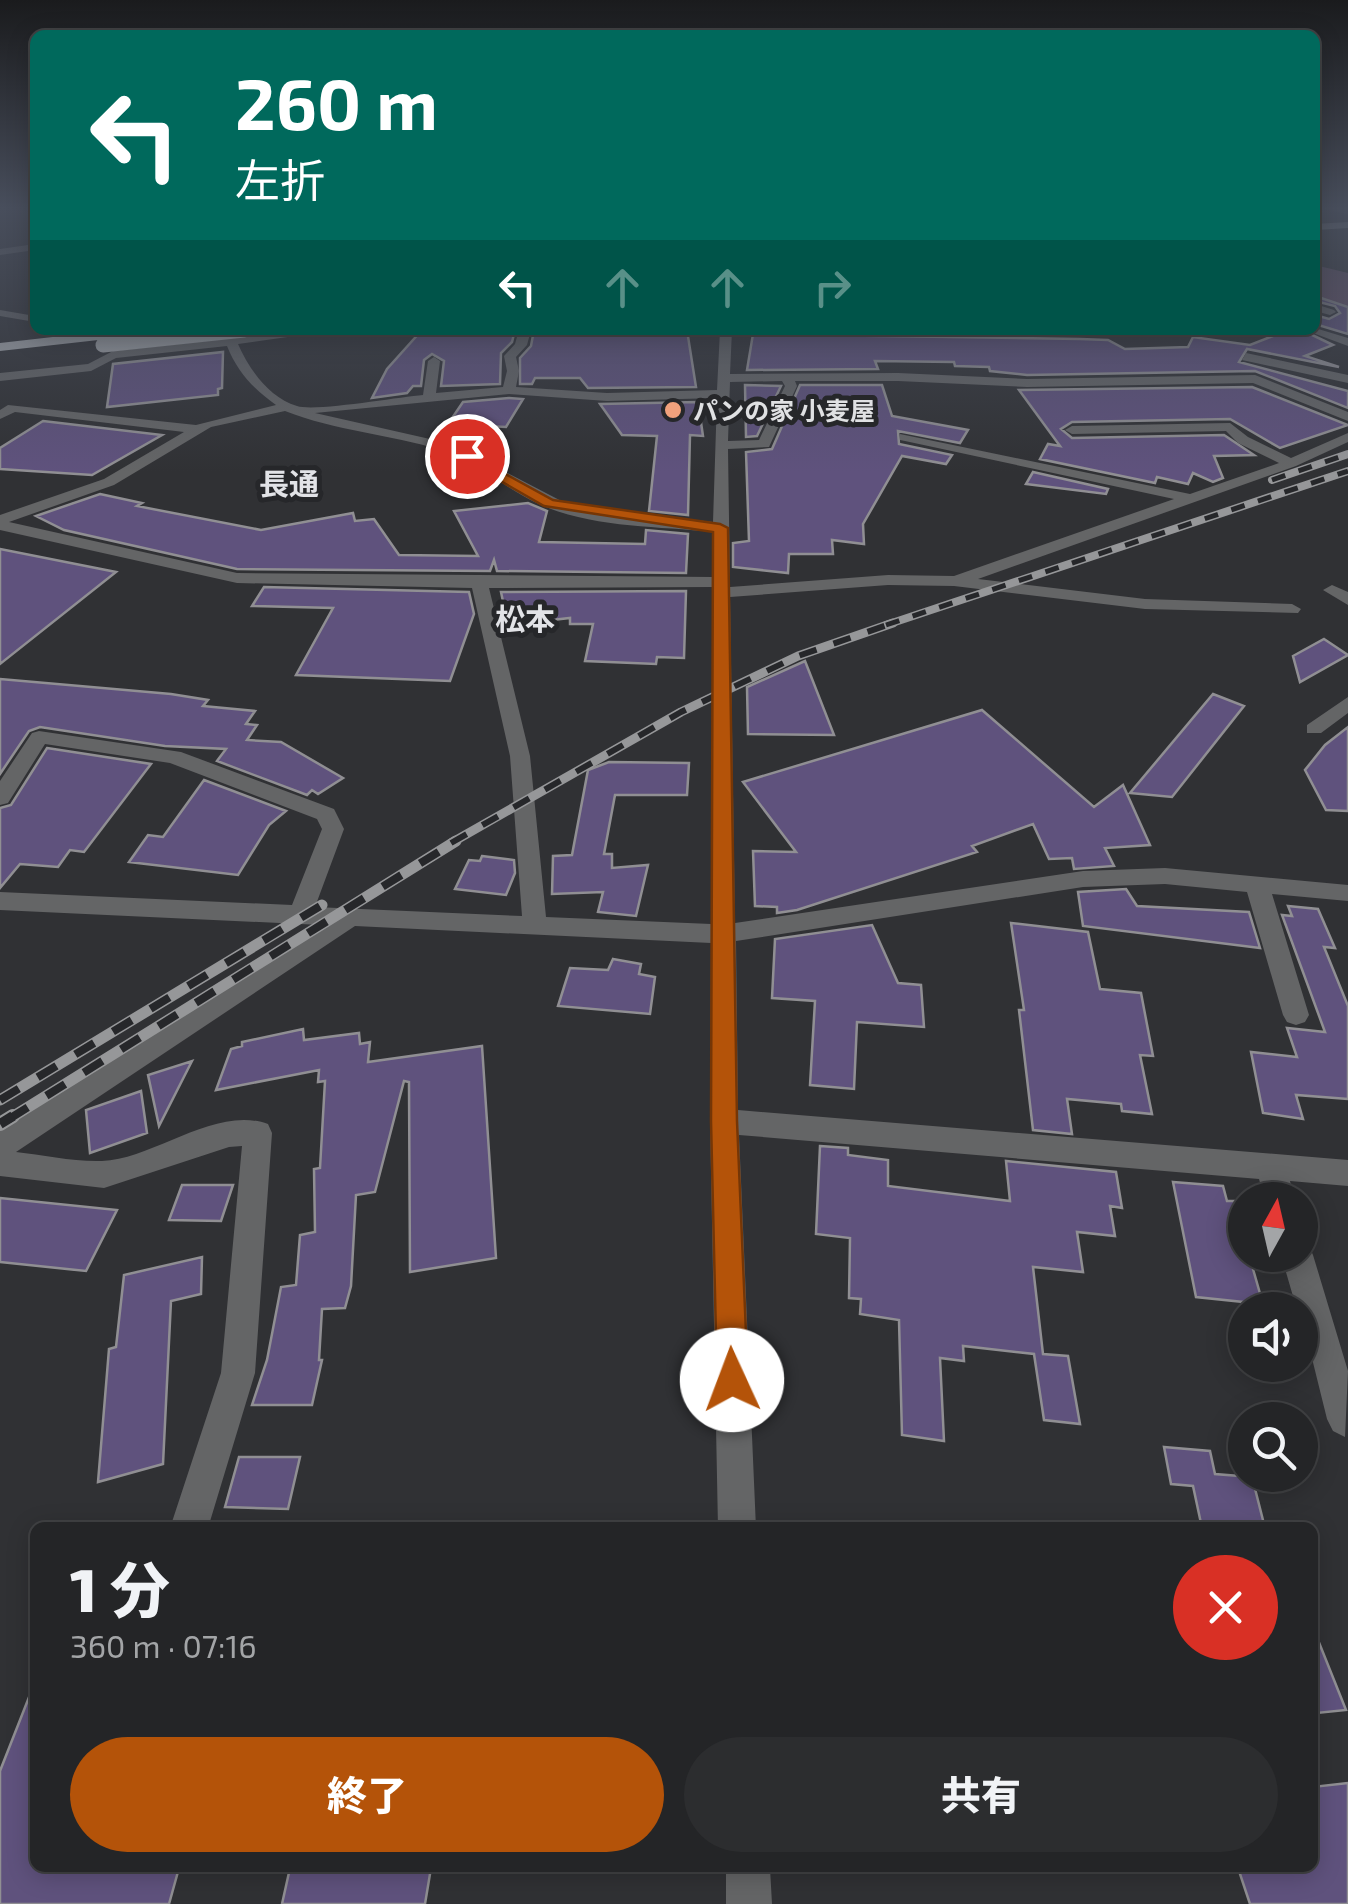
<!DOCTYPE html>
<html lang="ja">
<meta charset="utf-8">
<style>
:root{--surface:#242527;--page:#2c2d2f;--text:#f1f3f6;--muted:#a3a5a7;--line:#414244;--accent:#b45309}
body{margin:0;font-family:"Exo 2","Noto Sans JP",sans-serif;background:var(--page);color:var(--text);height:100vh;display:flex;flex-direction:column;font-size:38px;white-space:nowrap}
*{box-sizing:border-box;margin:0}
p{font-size:32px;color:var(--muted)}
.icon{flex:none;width:55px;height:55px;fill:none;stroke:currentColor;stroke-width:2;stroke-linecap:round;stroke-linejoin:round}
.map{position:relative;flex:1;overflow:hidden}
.side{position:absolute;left:30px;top:1522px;width:1288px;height:350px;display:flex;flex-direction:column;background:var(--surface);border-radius:15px;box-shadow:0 5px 25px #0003,0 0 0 2px var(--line)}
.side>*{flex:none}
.top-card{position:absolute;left:30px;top:30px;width:1290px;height:305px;border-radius:15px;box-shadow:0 5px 25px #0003,0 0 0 2px var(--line);background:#00695c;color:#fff;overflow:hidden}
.needle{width:65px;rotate:8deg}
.buttons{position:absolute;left:1228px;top:1182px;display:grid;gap:20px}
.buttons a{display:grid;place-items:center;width:90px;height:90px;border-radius:50%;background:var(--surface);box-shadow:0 5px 25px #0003,0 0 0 2px var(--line);font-size:50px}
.pin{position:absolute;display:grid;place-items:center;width:85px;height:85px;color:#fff;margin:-42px;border:5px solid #fff;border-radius:50%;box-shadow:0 2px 10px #0007}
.me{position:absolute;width:110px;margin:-55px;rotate:358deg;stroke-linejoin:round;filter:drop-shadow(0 0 8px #0008)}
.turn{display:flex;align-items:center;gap:35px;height:210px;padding:0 40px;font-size:45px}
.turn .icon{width:130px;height:130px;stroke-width:2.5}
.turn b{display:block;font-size:70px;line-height:85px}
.lanes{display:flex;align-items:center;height:95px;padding:0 40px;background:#0003;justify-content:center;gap:50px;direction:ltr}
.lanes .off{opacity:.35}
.round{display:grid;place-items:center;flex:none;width:105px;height:105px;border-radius:52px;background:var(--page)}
.summary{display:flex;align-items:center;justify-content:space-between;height:170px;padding:0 40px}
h1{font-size:60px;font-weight:800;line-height:75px}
.button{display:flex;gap:20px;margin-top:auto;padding:20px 40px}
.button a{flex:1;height:115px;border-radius:60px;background:var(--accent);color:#fff;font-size:40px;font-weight:800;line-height:115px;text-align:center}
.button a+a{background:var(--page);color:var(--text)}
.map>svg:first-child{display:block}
.green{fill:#654f66}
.building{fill:#5f527d;stroke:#908f93;stroke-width:2.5}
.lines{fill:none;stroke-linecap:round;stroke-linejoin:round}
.minor{fill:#646566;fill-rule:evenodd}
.highway{fill:#a9acaf;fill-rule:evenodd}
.rail-far3-casing{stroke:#969799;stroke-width:8}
.rail-far2-casing{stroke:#969799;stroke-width:9}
.rail-far1-casing{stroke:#969799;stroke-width:11}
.rail-casing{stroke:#969799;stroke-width:14}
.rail-far3{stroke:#26272a;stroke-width:5;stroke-dasharray:14;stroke-linecap:butt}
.rail-far2{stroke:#26272a;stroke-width:6;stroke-dasharray:18;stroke-linecap:butt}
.rail-far1{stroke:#26272a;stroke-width:8;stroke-dasharray:22;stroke-linecap:butt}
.rail{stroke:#26272a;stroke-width:10;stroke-dasharray:29;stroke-linecap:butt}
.highway-bridge{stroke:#a9acaf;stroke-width:15}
.route{fill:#b45309;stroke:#753606;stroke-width:2.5}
.poi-dot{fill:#f1a17c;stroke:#26272a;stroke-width:4}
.labels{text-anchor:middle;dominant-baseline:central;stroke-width:10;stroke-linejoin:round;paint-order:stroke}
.far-poi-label{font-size:25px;font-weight:bold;fill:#e0e1e3;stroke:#26272a;text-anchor:start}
.far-quarter-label{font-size:30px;font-weight:bold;fill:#e2e3e7;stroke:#26272a}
</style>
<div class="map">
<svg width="1348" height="1904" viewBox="0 0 1348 1904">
<rect width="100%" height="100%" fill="#303134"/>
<path class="green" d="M1315,265L1348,273V307L1315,295Z"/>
<path class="building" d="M1315,296L1348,307V334L1315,324V315L1329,319L1340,313L1335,306L1315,301Z
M422,330H515L512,342L501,353L500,384L441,386L444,361L432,354L424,360L421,386H413L407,393L372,398L387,369Z
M534,330H687L696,387L588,388L580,378H535L532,384H520V358L531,346Z
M1288,330H1302L1333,345L1305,356L1339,367L1247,349L1239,362L1348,391V408L1255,371L1027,375L990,371L989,367L955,366L954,362L875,361L878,369L747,370L753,334L1080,339L1108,340L1125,349L1188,347L1193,337L1250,345Z
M223,352L222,388L218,389V395L107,407L113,364Z
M745,385L781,386L757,436L746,437Z
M800,385H882L892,416L968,430L960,443L898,431L899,444L952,455L946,464L902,456L863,524L864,544L832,540L833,554H789L788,573L733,567V543L749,541L746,452L772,449Z
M1252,387L1348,425L1280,448L1230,419L1072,422L1061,429L1072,438L1224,435L1254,455L1214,456L1223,478L1213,482L1193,473L1188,484L1157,477L1155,483L1040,459L1048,444L1060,446L1019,390Z
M509,398L523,399L506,427L448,424L463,402Z
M698,402L703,436L690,435L688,515L649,511L657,436L622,435L600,404Z
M43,421L162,435L92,475L0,469V448Z
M1033,472L1108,489L1106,494L1026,484Z
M100,494L142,503L137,506L261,530L353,513L355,521L374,519L399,555L478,556L454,511L528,503L547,511L539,542L645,544L646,530L688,534L686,573L497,571L494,560L490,571L237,569L64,530L36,516Z
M0,549L116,572L0,664Z
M264,587L469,592L474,614L450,681L296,675L333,608L252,606Z
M686,591L684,658L657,657L656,664L585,661L593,624H570V618L508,625L501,592Z
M1324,639L1348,655L1300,682L1293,656Z
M805,661L834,735L748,734L747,687Z
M0,679L171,694L208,700L203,706L255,711L246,724L257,725L247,740L281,742L343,778L318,794L312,790L307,795L217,761L226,749L165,746L40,727L29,731L0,774Z
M1213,694L1244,706L1172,797L1130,793Z
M982,710L1094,807L1123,785L1150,845L1105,848L1114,866L1074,869L1072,858L1049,859L1033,824L972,846L977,852L797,910L777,913V907L755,906L753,851L796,852L743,782Z
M1348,727V811L1326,810L1305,770L1325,745Z
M47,748L151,764L84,852L70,850L58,867L20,864L0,888V808L11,805Z
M609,762L689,763L687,795H615L604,854H612V868L648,865L636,916L598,912L603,892L552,894L553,856L572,855L588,770Z
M204,780L286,811L269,825L238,875L129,862L148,835L163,837Z
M482,856L514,860L515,873L506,895L455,889L469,860L480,861Z
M1126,889L1137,906L1249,912L1260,948L1083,926L1078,892Z
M1288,906L1318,909L1335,948L1324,947L1348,1006V1099L1296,1095L1303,1119L1263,1113L1251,1052L1297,1057L1287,1028L1325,1032L1282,915L1292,916Z
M1011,923L1088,932L1100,989L1141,993L1153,1056L1140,1055L1152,1114L1122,1111L1121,1104L1067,1099L1072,1134L1033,1130L1019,1010H1024Z
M872,925L898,983L921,985L924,1027L857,1022L854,1089L810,1085L815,1001L772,998L775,939Z
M613,959L641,964L639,974L655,977L650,1014L558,1006L570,968L608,970Z
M303,1029L304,1040L359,1033L360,1044L370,1042L368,1062L482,1046L496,1258L410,1272L409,1082L404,1081L375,1192L356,1195L351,1286L345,1308L322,1309L319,1360H322L312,1405H252L267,1360L281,1287L296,1285L300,1235L315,1232L314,1169L320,1168L325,1081L318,1082L319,1070L216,1090L231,1049L242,1046V1042Z
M192,1061L159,1126L148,1075Z
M141,1091L147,1133L90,1153L86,1110Z
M820,1146L848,1148V1155L888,1160V1186L1010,1201L1006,1161L1116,1172L1122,1208L1110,1206L1115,1236L1077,1232L1083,1272L1033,1267L1043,1354L1068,1356L1080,1424L1044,1420L1034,1354L963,1346L964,1361L940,1358L944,1441L902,1435L899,1320L860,1314L861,1299L849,1298L850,1238L816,1234Z
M1173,1182L1223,1186L1227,1201H1234L1245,1255H1249L1263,1304L1196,1297Z
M182,1185H233L221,1221L169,1220Z
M0,1198L117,1210L86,1271L0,1262Z
M202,1257L201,1294L171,1301L163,1464L98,1482L109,1349L116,1347L124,1275Z
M1164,1447L1210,1451L1215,1474L1252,1477L1265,1528H1202L1193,1486L1171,1484Z
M239,1457H300L288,1509L225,1507Z
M1312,1630H1314L1346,1710L1317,1713L1312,1702Z
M33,1687L35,1868H179L169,1904H0V1771Z
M1348,1783V1904H1250L1238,1868H1312V1787Z
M290,1868H431L425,1904H282Z"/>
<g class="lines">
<path class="minor" d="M1332,206L1348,208V214L1315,207Z
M35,244V250L0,255V249Z
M1315,304L1334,310L1336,312L1330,315L1315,311Z
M0,310L35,316V322L0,316Z
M1315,328L1348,338V346L1305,330Z
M220,330H232L235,337L337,330L238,344C249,369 269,398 297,406C315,412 398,397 423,395L428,361L434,357L440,361L436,393L503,387L507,371L504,356L515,344L519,330H531L527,345L516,357L519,371L516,387L607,393L717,390L720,330H732L730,374L898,373L1027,379L1255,375L1348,412V421L1253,383L1027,387L898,381H795L797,386L769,447L728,449L730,587L888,575L954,576L1174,499L905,441L900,440V434L1190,494L1279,463L1238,443L1226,431L1072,434L1065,430L1072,426L1230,423L1248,437L1291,458L1348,433V442L1296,466L978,579L1145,599L1292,604L1301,609L1298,613L1145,609L954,586L888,585L730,597L735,923L1083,871L1165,868L1348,885V901L1272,894L1309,1015L1305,1022L1296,1025L1287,1022L1283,1015L1247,892L1165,884L1083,887L736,941L738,1110L1348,1160V1186L1290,1181L1295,1200H1265L1259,1179L739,1135L756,1528H718L710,1121L711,943L355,926L16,1152C43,1155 74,1162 102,1161C154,1159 215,1105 268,1124L272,1133L255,1373L208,1528H170L221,1373L242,1146L229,1147L104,1188L0,1176V1130L321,925L0,910V892L292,905L322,829L317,819L170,763L45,744L8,803L0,805V781L32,733L39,731L181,752L334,809L344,829L315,907L522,916L510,756L472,588L237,583L0,530V515L104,479L184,432L15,412L0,419V410L8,405L196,425L276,405C253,389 237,371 227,346L116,358L91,371L0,381V373L88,364L113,351L224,339ZM782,381L785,386L759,440L728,441L730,382ZM509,394L607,401L717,398L713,522L569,505L452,444L315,413ZM285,411C336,431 389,434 441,450C477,461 506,490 541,505C594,528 657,526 713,532V577L237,573L9,522L114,485L211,427ZM713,587L711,924L546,917L530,756L489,588Z
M1246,353L1348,375V383L1242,360Z
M1332,585L1348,592V605L1323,590Z
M1348,697V713L1321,733H1307V725Z
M1300,1241L1308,1244L1313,1255L1348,1371L1345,1437L1333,1431L1327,1419L1300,1310H1297L1281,1255H1300Z
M726,1868H770L772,1904H726Z"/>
<path class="highway" d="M1348,222V228L1315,230V224Z
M114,330H159L152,334L0,351V343Z"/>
<defs>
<path id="rail-far3" d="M1272,480L1348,454
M886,625L1348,471"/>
<path id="rail-far2" d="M451,843L681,712L798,656L893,623"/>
<path id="rail-far1" d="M0,1100L322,905
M9,1119L456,841"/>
<path id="rail" d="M0,1124L13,1116"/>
</defs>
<use href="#rail-far3" class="rail-far3-casing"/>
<use href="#rail-far2" class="rail-far2-casing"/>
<use href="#rail-far1" class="rail-far1-casing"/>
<use href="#rail" class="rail-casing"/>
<use href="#rail-far3" class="rail-far3"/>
<use href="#rail-far2" class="rail-far2"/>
<use href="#rail-far1" class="rail-far1"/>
<use href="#rail" class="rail"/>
<path class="highway-bridge" d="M103,345L244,330"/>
</g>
<linearGradient id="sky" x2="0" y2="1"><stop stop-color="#1a1b1d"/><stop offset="0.44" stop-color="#484e5c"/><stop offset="1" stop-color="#484e5c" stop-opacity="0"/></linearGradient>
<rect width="1348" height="472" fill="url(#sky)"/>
<path class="route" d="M467,453L553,500L720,524L728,528L737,1121L748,1380L743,1391L732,1395L721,1391L717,1380L711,1121L713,532L544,506L462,459V454Z"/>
<circle class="poi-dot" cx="673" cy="410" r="10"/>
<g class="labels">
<g class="far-poi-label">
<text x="693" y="410">パンの家 小麦屋</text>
</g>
<g class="far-quarter-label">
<text x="289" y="483">長通</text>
<text x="525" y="618">松本</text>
</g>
</g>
</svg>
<div class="buttons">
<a><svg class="needle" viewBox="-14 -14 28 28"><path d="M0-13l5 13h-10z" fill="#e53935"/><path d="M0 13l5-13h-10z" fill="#a3a5a7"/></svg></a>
<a><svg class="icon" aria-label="sound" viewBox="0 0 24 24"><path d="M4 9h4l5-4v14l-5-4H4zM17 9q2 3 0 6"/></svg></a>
<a><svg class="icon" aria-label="search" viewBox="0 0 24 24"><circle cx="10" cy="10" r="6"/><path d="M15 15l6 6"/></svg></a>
</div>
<div class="pin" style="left:467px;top:456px;background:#d93025"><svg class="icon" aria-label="arrive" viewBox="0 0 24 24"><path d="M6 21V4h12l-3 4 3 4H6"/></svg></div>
<svg class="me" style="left:732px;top:1380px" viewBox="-20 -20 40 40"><circle r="19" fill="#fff"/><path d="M0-13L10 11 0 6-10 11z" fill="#b45309"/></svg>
<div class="top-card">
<div class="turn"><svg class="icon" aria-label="left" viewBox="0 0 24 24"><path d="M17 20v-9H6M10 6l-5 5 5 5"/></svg><div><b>260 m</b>左折</div></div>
<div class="lanes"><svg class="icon" aria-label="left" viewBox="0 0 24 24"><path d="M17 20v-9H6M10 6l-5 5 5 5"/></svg><svg class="icon off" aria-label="ahead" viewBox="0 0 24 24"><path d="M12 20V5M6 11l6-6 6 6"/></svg><svg class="icon off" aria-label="ahead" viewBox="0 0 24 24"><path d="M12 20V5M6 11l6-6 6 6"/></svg><svg class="icon off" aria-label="right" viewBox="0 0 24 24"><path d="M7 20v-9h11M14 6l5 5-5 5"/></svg></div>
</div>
<section class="side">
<div class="summary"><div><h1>1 分</h1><p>360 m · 07:16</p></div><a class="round" style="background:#d93025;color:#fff"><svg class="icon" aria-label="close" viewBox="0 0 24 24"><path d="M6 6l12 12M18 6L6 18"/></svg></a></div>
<div class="button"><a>終了</a><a>共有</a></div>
</section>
</div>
